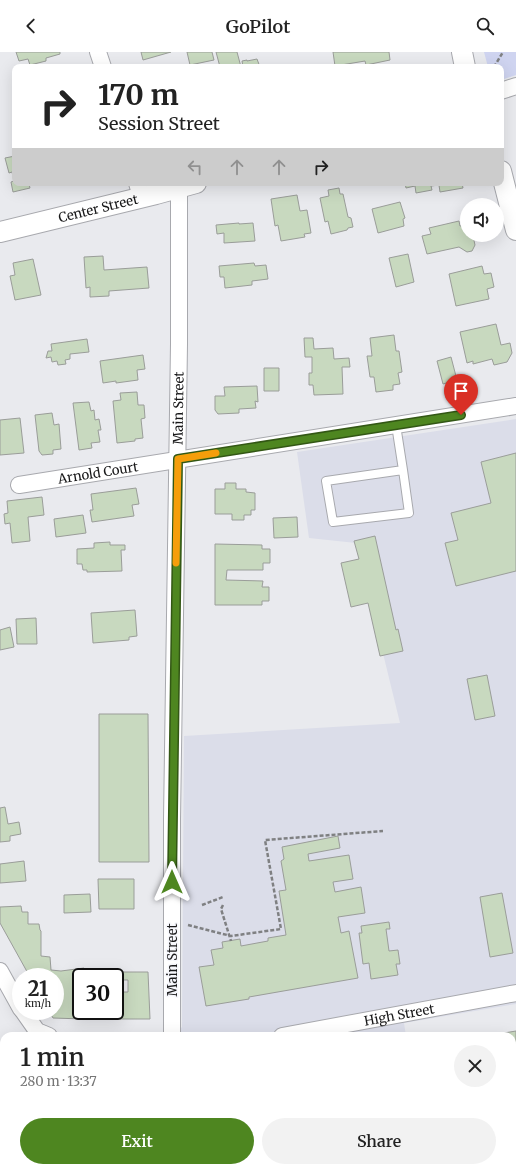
<!DOCTYPE html>
<meta charset="utf-8">
<style>
:root{--surface:#fff;--page:#f2f2f2;--text:#222;--muted:#767676;--accent:#4e8620}
body{margin:0;font-family:Merriweather,serif;background:var(--page);color:var(--text);height:100vh;display:flex;flex-direction:column;font-size:15px;white-space:nowrap}
*{box-sizing:border-box;margin:0}
p{font-size:13px;color:var(--muted)}
.icon{flex:none;width:22px;height:22px;fill:none;stroke:currentColor;stroke-width:2;stroke-linecap:round;stroke-linejoin:round}
.map{position:relative;flex:1;overflow:hidden}
.sheet{position:absolute;left:0px;top:980px;width:516px;height:140px;display:flex;flex-direction:column;background:var(--surface);border-radius:12px 12px 0 0;box-shadow:0 4px 16px #0002}
.sheet>*{flex:none}
.top-card{position:absolute;left:12px;top:12px;width:492px;height:122px;border-radius:8px;box-shadow:0 4px 16px #0002;background:#fff;color:var(--text);overflow:hidden}
.tools{position:absolute;left:460px;top:146px;display:grid;gap:8px}
.tools a{display:grid;place-items:center;width:44px;height:44px;border-radius:50%;background:var(--surface);box-shadow:0 4px 16px #0002;font-size:20px}
.speed{position:absolute;left:12px;top:916px;display:flex;gap:8px;font-size:20px;font-weight:700;text-align:center}
.speed>*{display:grid;place-content:center;width:52px;height:52px;border-radius:50%;background:var(--surface);box-shadow:0 4px 16px #0002;line-height:1}
.speed small{font-size:10px;font-weight:400}
.speed .limit{border:2px solid #111;border-radius:6px;background:#fff;color:#111}
.pin{position:absolute;display:grid;place-items:center;width:34px;height:34px;color:#fff;margin:-41px -17px;border-radius:50% 50% 50% 0;rotate:-45deg;box-shadow:0 0 4px #0007}
.pin .icon{rotate:45deg}
.me{position:absolute;width:44px;margin:-22px;rotate:0deg;stroke-linejoin:round;filter:drop-shadow(0 0 3px #0008)}
.turn{display:flex;align-items:center;gap:14px;height:84px;padding:0 20px;font-size:18px}
.turn .icon{width:52px;height:52px;stroke-width:2.5}
.turn b{display:block;font-size:28px;line-height:34px}
.lanes{display:flex;align-items:center;height:38px;padding:0 20px;background:#0003;justify-content:center;gap:20px;direction:ltr}
.lanes .off{opacity:.35}
.round{display:grid;place-items:center;flex:none;width:42px;height:42px;border-radius:21px;background:var(--page)}
.overview{display:flex;align-items:center;justify-content:space-between;height:68px;padding:0 20px}
h1{font-size:24px;font-weight:600;line-height:30px}
.cta{display:flex;gap:8px;margin-top:auto;padding:8px 20px}
.cta a{flex:1;height:46px;border-radius:24px;background:var(--accent);color:#fff;font-size:16px;font-weight:600;line-height:46px;text-align:center}
.cta a+a{background:var(--page);color:var(--text)}
header{display:flex;justify-content:space-between;align-items:center;height:52px;padding:0 20px;background:var(--surface);font-size:18px;font-weight:600}
.map>svg:first-child{display:block}
.built{fill:#dbdde9}
.green{fill:#cfd4f0}
.building{fill:#c8d9bf;stroke:#9a9d99}
.lines{fill:none;stroke-linecap:round;stroke-linejoin:round}
.service-casing{stroke:#a8a9ae;stroke-width:10}
.minor-casing{stroke:#a8a9ae;stroke-width:18}
.tertiary-casing{stroke:#a8a9ae;stroke-width:22}
.path{stroke:#7f8082;stroke-width:2.5;stroke-dasharray:4 2;stroke-linecap:butt}
.service{stroke:#fff;stroke-width:8}
.minor{stroke:#fff;stroke-width:16}
.tertiary{stroke:#fff;stroke-width:20}
.route-casing{stroke:#335715;stroke-width:10}
.route{stroke:#4e8620;stroke-width:7}
.slow{stroke:#f59e0b;stroke-width:7}
.labels{text-anchor:middle;dominant-baseline:central;stroke-width:3;stroke-linejoin:round;paint-order:stroke}
.street-label{font-size:13px;fill:#181819;stroke:#f6f7fc}
</style>
<header><svg class="icon" aria-label="back" viewBox="0 0 24 24"><path d="M15 5l-7 7 7 7"/></svg>GoPilot<svg class="icon" aria-label="search" viewBox="0 0 24 24"><circle cx="10" cy="10" r="6"/><path d="M15 15l6 6"/></svg></header>
<div class="map">
<svg width="516" height="1120" viewBox="0 0 516 1120">
<rect width="100%" height="100%" fill="#e9eaee"/>
<path class="built" d="M516,367V952L404,971L406,984H172L182,975L184,684L400,671L356,491L309,486L297,400Z
M4,1015V1116H432L433,1120H0V1017Z"/>
<path class="green" d="M484,0H516V23L501,28V15H488Z"/>
<path class="building" d="M16,0H60V2L46,6V9L30,13L28,7L19,9Z
M141,0H171L143,8Z
M187,0H212L214,8L190,13Z
M216,0H237L241,15H220Z
M333,0H389L390,8L366,13L365,9L335,14Z
M257,7L260,15H243L242,9L247,8V9Z
M15,104V131H35L29,132L30,136L13,140L11,130L14,129L12,120L9,121L5,106Z
M405,131H462L463,136L440,140L439,133L431,134L432,138L416,141L415,134L406,136Z
M339,136L340,142H343L348,165L351,166L353,175L348,176L347,178L331,182L328,169L325,170L320,146L329,144L328,138Z
M297,143L300,159L307,158L311,181L304,182L305,185L281,189L278,173L275,174L271,147Z
M400,150L405,166L403,167L404,174L378,181L372,157Z
M459,169L460,174L465,173V176H467V183H477L473,184L475,193L472,199L467,200L459,195L427,202L422,184L431,182L429,176Z
M239,171V172L253,171L255,189L224,191V181L217,182L216,173Z
M408,202L414,230L396,235L389,206Z
M103,204L104,218L147,215L149,236L109,239V244L90,245V235L86,236L84,205Z
M33,207L41,243L15,248L10,224L15,223L13,211Z
M254,211L255,214L266,213L268,227L252,229V233L225,236L224,225H220L219,214Z
M482,214L484,222L491,221L494,235L487,237L489,247L456,254L449,222Z
M496,272L501,293L510,291L512,301L507,310L494,313L492,307L473,312V309L467,311L460,280Z
M394,283L396,299H399L402,320L398,321L400,332L393,333V338L376,340L374,325H370L367,304H372L370,286Z
M304,286H313L314,297L333,296L334,307L349,306L350,315H342L343,342L314,343L313,333H309V321H312V305H305Z
M87,287L89,300L70,302V307L65,308L66,312L58,313L57,309L52,310L51,305L46,306L48,299H52L51,292Z
M143,303L145,317L137,318L138,328L116,331V329L103,331L100,309Z
M451,305L457,328L443,332L437,309Z
M264,316H279V339H264Z
M257,334L258,350L255,349L256,356L239,357V361L218,362L215,358V344H225L224,335Z
M137,340L138,353H144L145,366L141,367L143,386L135,387V389L117,391L113,349L121,348L120,341Z
M89,350L91,359L94,358L95,368L99,367L101,378H98L100,390L91,391L92,396L79,398L73,351Z
M52,361L54,373L59,372L61,397L53,398V402L42,403L39,399L35,363Z
M20,366L24,401L0,403V368Z
M516,401V519L456,534L445,491L458,488L451,461L491,451L481,410Z
M225,431H236V437H246V440L255,441V458H251V463H244V468H232V462H215V437H225Z
M136,436L139,452L132,453L134,464L92,470L90,458H93L91,442Z
M42,445L44,463L28,465L30,489L12,491L10,471L5,472L4,462L8,461L7,449Z
M83,463L86,481L56,485L54,467Z
M297,465L298,485L274,486L273,466Z
M375,484L396,578L398,577L403,599L380,604L368,551L351,555L341,511L359,507L354,489Z
M110,490V493H125V498H121L122,519L87,520V518H83L82,512H77V497L94,496V491Z
M215,492L262,493V497H270V511H263V518H227L226,528L263,529L262,535H269V549H262V553H215Z
M135,558L137,584L129,585V588L93,591L91,561Z
M36,566L37,592H17L16,567Z
M10,575L14,595L0,598V578Z
M487,623L495,664L475,668L467,627Z
M99,662H148L149,810H99Z
M5,755L8,772L19,770L21,782L10,784V789L0,790V756Z
M338,784L340,796L308,802L309,809L349,803L353,827L333,830L335,840L361,835L365,861L338,865L341,881L349,879L358,926L249,945V947L206,954L199,915L214,913L211,898L223,896L222,890L240,887L241,894L268,889V886L286,883L279,839L286,838L281,809L284,807L282,795Z
M24,809L26,829L0,831V812Z
M98,827H134V857H99Z
M502,841L513,901L490,905L480,845Z
M90,842L91,860L64,861V843Z
M21,854L22,860H28V872H39L40,878L41,879V904L50,905L51,918L61,919L84,916L85,925H81V959H86V961L83,962V967L53,966L49,959H55V925H30L0,871V855Z
M389,870L390,877H386L389,899L398,898L400,912H396L398,923L371,927L369,911L363,912L359,881H362L361,874Z
M113,918H120V920H148L150,967H92V959H115V940H128V928H117V924H113Z
M516,979V1027L512,1028V984H492V983Z
M196,1116H252L251,1120H196Z
M266,1116H306L315,1120H265Z
M342,1116H399L398,1120H340Z"/>
<g class="lines">
<defs>
<path id="service" d="M396,373L403,418L326,429L333,470L409,461L403,418"/>
<g id="minor">
<path d="M98,0L103,15"/>
<path d="M501,39L516,34"/>
<path d="M137,131L141,145"/>
<path id="s1" d="M19,433L516,354"/>
<path d="M0,919L21,957"/>
<path d="M23,959L37,979L49,984"/>
<path id="s2" d="M172,984V767L179,292V136"/>
<path id="s3" d="M282,984L516,941"/>
<path d="M172,1116V1120"/>
</g>
<g id="tertiary">
<path d="M462,0L465,15"/>
<path d="M501,119L516,178"/>
<path id="s4" d="M0,180L156,142L196,131"/>
</g>
</defs>
<use href="#service" class="service-casing"/>
<use href="#minor" class="minor-casing"/>
<use href="#tertiary" class="tertiary-casing"/>
<path class="path" d="M494,15L503,0
M202,853L223,845
M223,853L221,857L231,889
M188,873L231,884L281,877L265,788L383,779"/>
<use href="#service" class="service"/>
<use href="#minor" class="minor"/>
<use href="#tertiary" class="tertiary"/>
</g>
<g class="lines">
<defs>
<path id="route" d="M172,830L178,407L461,363"/>
</defs>
<use href="#route" class="route-casing"/>
<use href="#route" class="route"/>
<path class="slow" d="M176,511L178,407L216,401"/>
</g>
<g class="labels">
<g class="street-label">
<text stroke="none"><textPath href="#s4" startOffset="101">Center Street</textPath></text>
<text stroke="none"><textPath href="#s2" startOffset="628">Main Street</textPath></text>
<text stroke="none"><textPath href="#s1" startOffset="80">Arnold Court</textPath></text>
<text transform="translate(172 908) rotate(-90)">Main Street</text>
<text stroke="none"><textPath href="#s3" startOffset="119">High Street</textPath></text>
</g>
</g>
</svg>
<div class="tools">
<a><svg class="icon" aria-label="sound" viewBox="0 0 24 24"><path d="M4 9h4l5-4v14l-5-4H4zM17 9q2 3 0 6"/></svg></a>
</div>
<div class="speed"><div>21<small>km/h</small></div><div class="limit">30</div></div>
<div class="pin" style="left:461px;top:363px;background:#d93025"><svg class="icon" aria-label="arrive" viewBox="0 0 24 24"><path d="M6 21V4h12l-3 4 3 4H6"/></svg></div>
<svg class="me" style="left:172px;top:830px" viewBox="-20 -20 40 40"><path d="M0-17L14 15 0 8-14 15z" fill="#4e8620" stroke="#fff" stroke-width="4"/></svg>
<div class="top-card">
<div class="turn"><svg class="icon" aria-label="right" viewBox="0 0 24 24"><path d="M7 20v-9h11M14 6l5 5-5 5"/></svg><div><b>170 m</b>Session Street</div></div>
<div class="lanes"><svg class="icon off" aria-label="left" viewBox="0 0 24 24"><path d="M17 20v-9H6M10 6l-5 5 5 5"/></svg><svg class="icon off" aria-label="ahead" viewBox="0 0 24 24"><path d="M12 20V5M6 11l6-6 6 6"/></svg><svg class="icon off" aria-label="ahead" viewBox="0 0 24 24"><path d="M12 20V5M6 11l6-6 6 6"/></svg><svg class="icon" aria-label="right" viewBox="0 0 24 24"><path d="M7 20v-9h11M14 6l5 5-5 5"/></svg></div>
</div>
<section class="sheet">
<div class="overview"><div><h1>1 min</h1><p>280 m · 13:37</p></div><a class="round"><svg class="icon" aria-label="close" viewBox="0 0 24 24"><path d="M6 6l12 12M18 6L6 18"/></svg></a></div>
<div class="cta"><a>Exit</a><a>Share</a></div>
</section>
</div>
